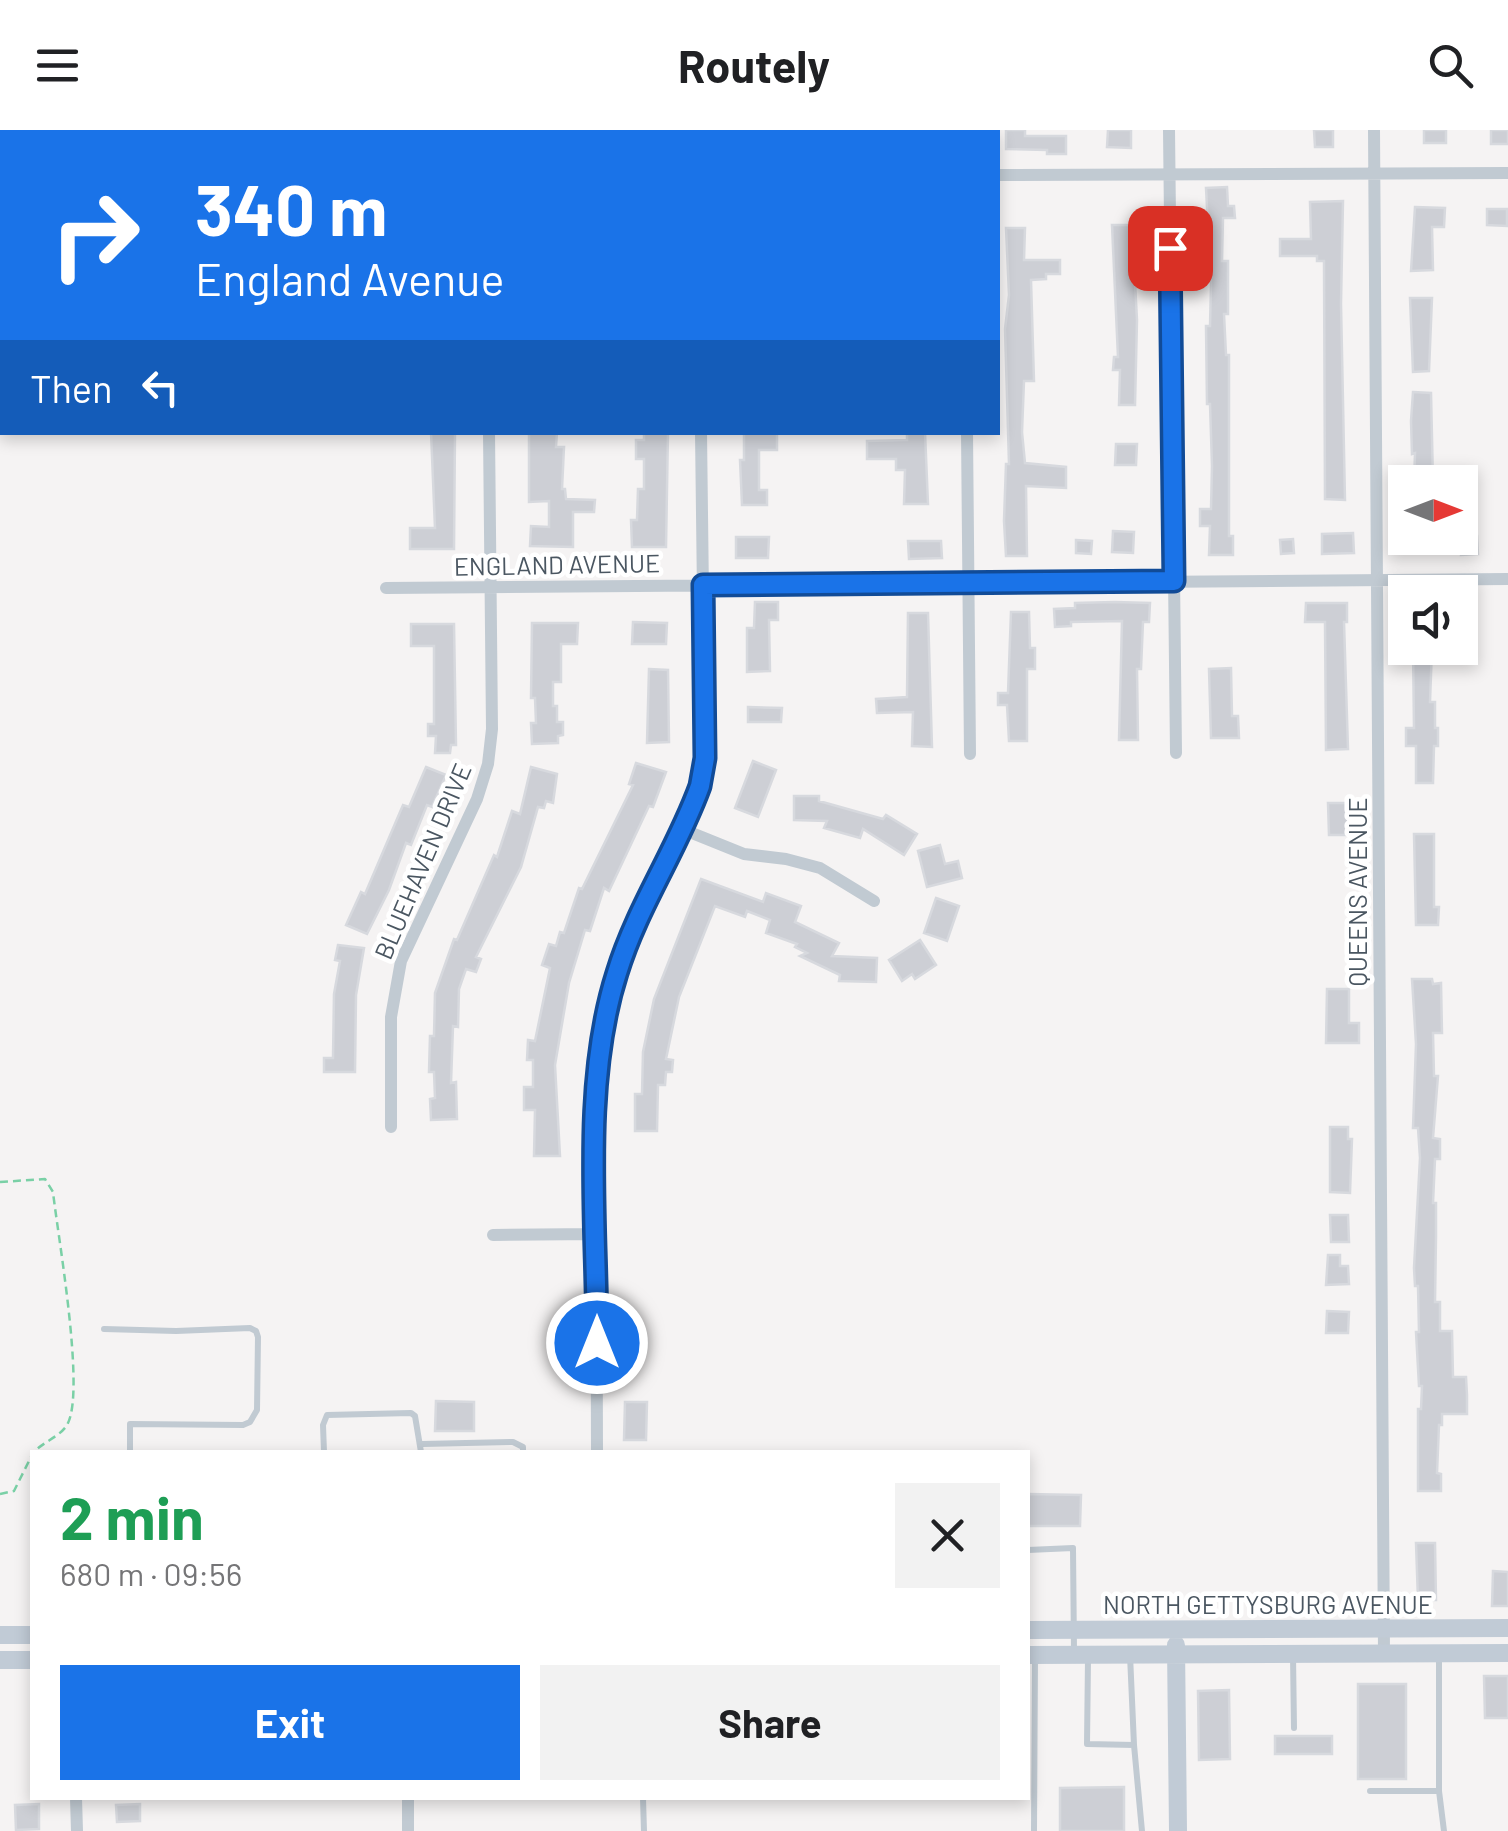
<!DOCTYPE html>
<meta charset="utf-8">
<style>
:root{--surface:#fff;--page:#f2f2f2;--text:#202124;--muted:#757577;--accent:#1a73e8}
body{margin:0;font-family:Barlow,sans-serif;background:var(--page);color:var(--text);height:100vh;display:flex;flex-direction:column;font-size:38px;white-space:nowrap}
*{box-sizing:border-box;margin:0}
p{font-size:32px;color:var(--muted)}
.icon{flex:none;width:55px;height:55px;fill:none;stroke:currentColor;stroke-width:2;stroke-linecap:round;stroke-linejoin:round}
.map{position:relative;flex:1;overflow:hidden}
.drawer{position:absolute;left:30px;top:1320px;width:1000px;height:350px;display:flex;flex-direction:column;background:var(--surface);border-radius:0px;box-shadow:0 5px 15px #0003}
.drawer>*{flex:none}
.guide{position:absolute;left:0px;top:0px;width:1000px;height:305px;box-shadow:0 5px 15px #0003;background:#1a73e8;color:#fff;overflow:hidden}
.needle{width:65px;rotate:90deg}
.tools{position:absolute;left:1388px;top:335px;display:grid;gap:20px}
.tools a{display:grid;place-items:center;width:90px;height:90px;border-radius:0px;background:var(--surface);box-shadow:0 5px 15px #0003;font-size:50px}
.pin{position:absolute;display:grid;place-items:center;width:85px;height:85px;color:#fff;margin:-42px;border-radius:20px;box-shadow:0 5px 15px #0006}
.me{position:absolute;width:110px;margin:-55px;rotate:0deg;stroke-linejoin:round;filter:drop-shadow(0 0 8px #0008)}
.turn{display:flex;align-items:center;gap:35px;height:210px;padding:0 30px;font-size:45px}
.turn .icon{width:130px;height:130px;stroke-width:2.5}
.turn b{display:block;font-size:70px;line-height:85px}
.then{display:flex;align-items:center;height:95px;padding:0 30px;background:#0003;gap:20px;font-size:38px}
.round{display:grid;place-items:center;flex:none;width:105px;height:105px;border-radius:0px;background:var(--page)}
.headline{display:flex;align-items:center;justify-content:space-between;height:170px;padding:0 30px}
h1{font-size:60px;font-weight:700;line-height:75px;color:#1e9e55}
.primary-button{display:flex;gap:20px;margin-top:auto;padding:20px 30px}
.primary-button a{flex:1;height:115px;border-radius:0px;background:var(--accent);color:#fff;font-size:40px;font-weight:700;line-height:115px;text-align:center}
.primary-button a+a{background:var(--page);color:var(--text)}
header{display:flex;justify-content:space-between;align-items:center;height:130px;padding:0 30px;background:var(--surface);font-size:45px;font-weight:700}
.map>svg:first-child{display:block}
.building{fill:#cdcfd5;stroke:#d7d9de;stroke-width:2.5}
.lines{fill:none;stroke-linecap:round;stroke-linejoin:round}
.path{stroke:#7ad0a6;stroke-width:2.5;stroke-dasharray:8 5;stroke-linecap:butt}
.lane{stroke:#c1cad2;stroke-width:6}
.street{stroke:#c1cad2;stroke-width:12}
.secondary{stroke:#c1cbd6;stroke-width:18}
.route-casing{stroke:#114b97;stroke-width:25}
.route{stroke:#1a73e8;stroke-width:18}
.labels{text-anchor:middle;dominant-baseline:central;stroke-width:9;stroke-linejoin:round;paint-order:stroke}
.street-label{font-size:25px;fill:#4a5661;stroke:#fff}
</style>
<header><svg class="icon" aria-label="menu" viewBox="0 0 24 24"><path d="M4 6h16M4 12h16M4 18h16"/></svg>Routely<svg class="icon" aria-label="search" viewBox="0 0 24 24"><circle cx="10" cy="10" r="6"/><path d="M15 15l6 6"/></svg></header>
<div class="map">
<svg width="1508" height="1701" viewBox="0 0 1508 1701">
<rect width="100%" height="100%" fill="#f5f3f3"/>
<path class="building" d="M1006,0H1025V6H1066V24H1047V20L1006,19Z
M1108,0H1131V18L1107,17Z
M1314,0H1333V17H1315Z
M1424,0H1446V13H1424Z
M1491,0H1508V14H1491Z
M1227,57L1228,76H1234L1235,88H1223L1222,131H1228V184H1224L1226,225H1229V406H1233V425H1209L1210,396H1200V379H1211L1212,336L1210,274H1207L1206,196H1210L1211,154L1206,58Z
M1343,71L1341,174L1345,370L1325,369L1324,131H1317V126H1280V109H1311L1310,72Z
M1415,77L1445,78L1444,97H1432L1433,140L1411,141Z
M1487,79H1507V96L1487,95Z
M1112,95H1132L1137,190L1135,275H1119L1120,240H1113L1114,227H1118Z
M1006,98H1025L1024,130H1060V144H1046V149L1031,150L1034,251H1024L1022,302L1025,333L1066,337V358L1026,356L1027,426H1006L1004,391L1006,334H1009L1005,199L1009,165Z
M1410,168H1432L1429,241L1413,242Z
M1413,262L1431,263L1433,352H1414L1415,323L1412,324L1411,291Z
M431,302H455L454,419H410V398H435Z
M529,302H557L556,317H564L562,359H565L566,369L595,370L594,382H573V417L530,416L531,396L549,397V371L529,372Z
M644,302H668L666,417H632L631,390H637L638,359H644V329H636V310H644Z
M744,302H777V320H759V360H767V375H742L740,330H744Z
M907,302H925L928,374H904L905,340H896V329H867V311L907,310Z
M1116,314H1137L1136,335H1115Z
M1113,401L1134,402L1133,423L1112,422Z
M1353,403L1354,423L1322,424V404Z
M1477,406L1478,424L1461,425V421L1407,423V408Z
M736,407H769L768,428H736Z
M1293,409L1294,423L1281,424L1280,410Z
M1076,410L1092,411L1091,424L1076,423Z
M908,411H941L942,428L909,429Z
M755,472H778V490H769L770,541L747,542V498H754Z
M1115,472L1150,473L1149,492H1143L1141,539H1137L1138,610H1119L1122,491L1071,492V496L1055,497L1054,479L1075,478V473Z
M1306,473H1347V492H1344L1348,619L1326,620L1325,492H1305Z
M1011,482H1029L1030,518H1035V539H1027V611H1009L1007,575H998V563H1008Z
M908,483H928L932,617L912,616L913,582L877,583L876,569L907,567Z
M633,492L667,493L666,514H632Z
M532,493H578L577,514H561V552H553V576H557V592H563V605L558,606V613L532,614L531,593H536L535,568H531Z
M411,494H454L456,615H451L450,623H435L436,606H428V594H434V516H411Z
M1413,518H1432L1430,572H1435V598H1438V616H1434L1433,653H1416V616H1406V598H1414Z
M1231,538L1232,586H1238L1239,608H1211L1209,539Z
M649,539L668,540L669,612L647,613Z
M748,577L782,578L781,592H748Z
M753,631L776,640L758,687L735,678Z
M636,633L666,642L653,677L649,676L609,761L604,758L590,801L585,800L569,853L555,935L560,1026H534L535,980H524V957H533V930H527L528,910L535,911L550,838L542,835L549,814L556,816L560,802L564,803L579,758L582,759L633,655L629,654Z
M426,637L446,645L432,677L427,675L411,715L406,713L389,760L367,804L346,795L361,762L365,764L403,675L409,677Z
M531,637L557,644L553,673L546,671L544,678L538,677L521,737L476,827L481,829L476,842L466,839L459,859L458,897L453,896L451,953L456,952L457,989L431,990L430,969L435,968L434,942H429L430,906H434L435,863L454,809L457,810L494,725L497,727L512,681L520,684Z
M794,666H819V671L883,689L886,685L917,704L904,725L863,699L860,708L824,698L827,691L794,690Z
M1328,673H1348L1349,705H1329Z
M1414,704H1434V777H1439L1438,795H1416Z
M940,715L945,734L958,731L962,748L927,757L918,721Z
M701,749L763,772L766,763L801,776L795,792L839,813L832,826L877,828L876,852L839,851L840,845L800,826L807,823L795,817L797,814L766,803L770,790L747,781L745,787L715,776L679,867L666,929L673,930L672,942H666L665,955H658L657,1001H635V964H642L643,922L654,869Z
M936,768L959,776L947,811L924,803Z
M920,810L936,835L915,849L912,844L902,851L889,830Z
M338,815L364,818L356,865L355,942H324V928H333L334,864L340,831L335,830Z
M1412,849H1432L1433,854L1441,853L1442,903H1433L1434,946H1438L1433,1008L1440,1009V1029H1435L1433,1073H1436V1106L1435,1172H1440V1201H1452L1453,1247H1466L1467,1265V1284H1442V1295H1439L1437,1343L1441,1344V1361H1418V1279H1421L1422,1256H1419L1416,1202H1419L1418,1156H1415L1414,1138L1420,1028L1418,998H1413L1416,914Z
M1327,859H1349V893H1359V913H1326Z
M1330,997H1348V1009H1352L1350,1063L1330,1062Z
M1330,1085H1348L1349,1112H1331Z
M1328,1125H1340V1136H1348L1349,1154L1326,1155Z
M1327,1181L1349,1182L1348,1203H1326Z
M436,1271L474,1272V1301H435Z
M625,1272H647L646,1310H624Z
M1028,1364L1081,1365L1080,1396H1028Z
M1416,1413H1435L1436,1470H1418Z
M1493,1441L1508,1442V1476H1492Z
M1484,1546H1508V1588H1485Z
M1358,1554H1406V1649H1358Z
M1229,1560L1230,1629L1199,1630L1198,1561Z
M1275,1606H1332V1624H1275Z
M1124,1657V1701H1060V1658Z
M39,1674V1699L16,1700L15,1675Z
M140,1674V1691L117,1692L116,1675Z"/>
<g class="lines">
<path class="path" d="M0,1052L45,1049L53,1062C58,1107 85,1258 68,1293C63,1305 43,1312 34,1322
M0,1364L14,1361L32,1325"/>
<path class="lane" d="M104,1199L176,1201L250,1198L256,1201L258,1207L257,1280L250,1292L243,1295L130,1294V1322
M422,1314L513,1312L523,1317V1322
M324,1322L323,1295L327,1285L411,1283L415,1286L421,1322
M1028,1420L1073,1418L1074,1521
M1439,1524V1661L1444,1701
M1293,1525L1294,1598
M1088,1529L1087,1614L1134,1615L1130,1525
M1134,1615L1142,1701
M1370,1661H1439
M643,1668L644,1701
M1034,1701L1035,1527"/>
<path class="street" d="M460,0L462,2
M698,0V2
M965,0V2
M1169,0L1176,623
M1374,0L1384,1523
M314,2L316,0
M998,45L1508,43
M967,302L970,624
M386,458L1508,449
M682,699L744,724L786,729L820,738L874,771
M391,997V887L401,831L477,669L488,634L492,599L489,302
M493,1105L597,1104
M597,1322L596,984L600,909L617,840L629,807L693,676L705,628L701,302
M76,1668L77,1701
M408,1701V1668"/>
<path class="secondary" d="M1028,1500L1508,1498
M0,1505H32
M1176,1515L1178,1701
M1028,1525L1508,1523
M0,1530H32"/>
</g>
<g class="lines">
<defs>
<path id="route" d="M597,1213C597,1095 581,955 617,843C637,777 677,720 700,656L705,628L703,455L1174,451L1170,118"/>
</defs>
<use href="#route" class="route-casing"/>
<use href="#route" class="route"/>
</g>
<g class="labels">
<g class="street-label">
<text transform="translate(557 434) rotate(-1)">ENGLAND AVENUE</text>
<text transform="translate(422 731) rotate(-67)">BLUEHAVEN DRIVE</text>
<text transform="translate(1357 762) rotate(-90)">QUEENS AVENUE</text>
<text x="1268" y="1474">NORTH GETTYSBURG AVENUE</text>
</g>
</g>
</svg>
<div class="tools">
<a><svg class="needle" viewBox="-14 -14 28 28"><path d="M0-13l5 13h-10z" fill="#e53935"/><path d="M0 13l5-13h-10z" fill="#757577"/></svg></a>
<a><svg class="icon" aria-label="sound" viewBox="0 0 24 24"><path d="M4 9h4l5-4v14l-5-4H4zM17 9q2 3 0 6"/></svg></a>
</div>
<div class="pin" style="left:1170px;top:118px;background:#d93025"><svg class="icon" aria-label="arrive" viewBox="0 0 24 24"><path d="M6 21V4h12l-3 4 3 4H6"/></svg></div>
<svg class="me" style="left:597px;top:1213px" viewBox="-20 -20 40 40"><circle r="17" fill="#1a73e8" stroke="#fff" stroke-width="3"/><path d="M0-11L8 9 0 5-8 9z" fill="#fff"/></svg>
<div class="guide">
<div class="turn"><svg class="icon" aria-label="right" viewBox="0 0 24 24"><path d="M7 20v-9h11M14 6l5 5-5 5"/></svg><div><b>340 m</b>England Avenue</div></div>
<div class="then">Then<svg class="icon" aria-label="left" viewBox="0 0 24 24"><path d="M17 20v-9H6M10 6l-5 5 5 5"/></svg></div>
</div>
<section class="drawer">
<div class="headline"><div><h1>2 min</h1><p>680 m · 09:56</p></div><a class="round"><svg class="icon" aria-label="close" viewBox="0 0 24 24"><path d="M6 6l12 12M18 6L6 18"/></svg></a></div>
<div class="primary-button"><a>Exit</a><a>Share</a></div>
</section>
</div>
